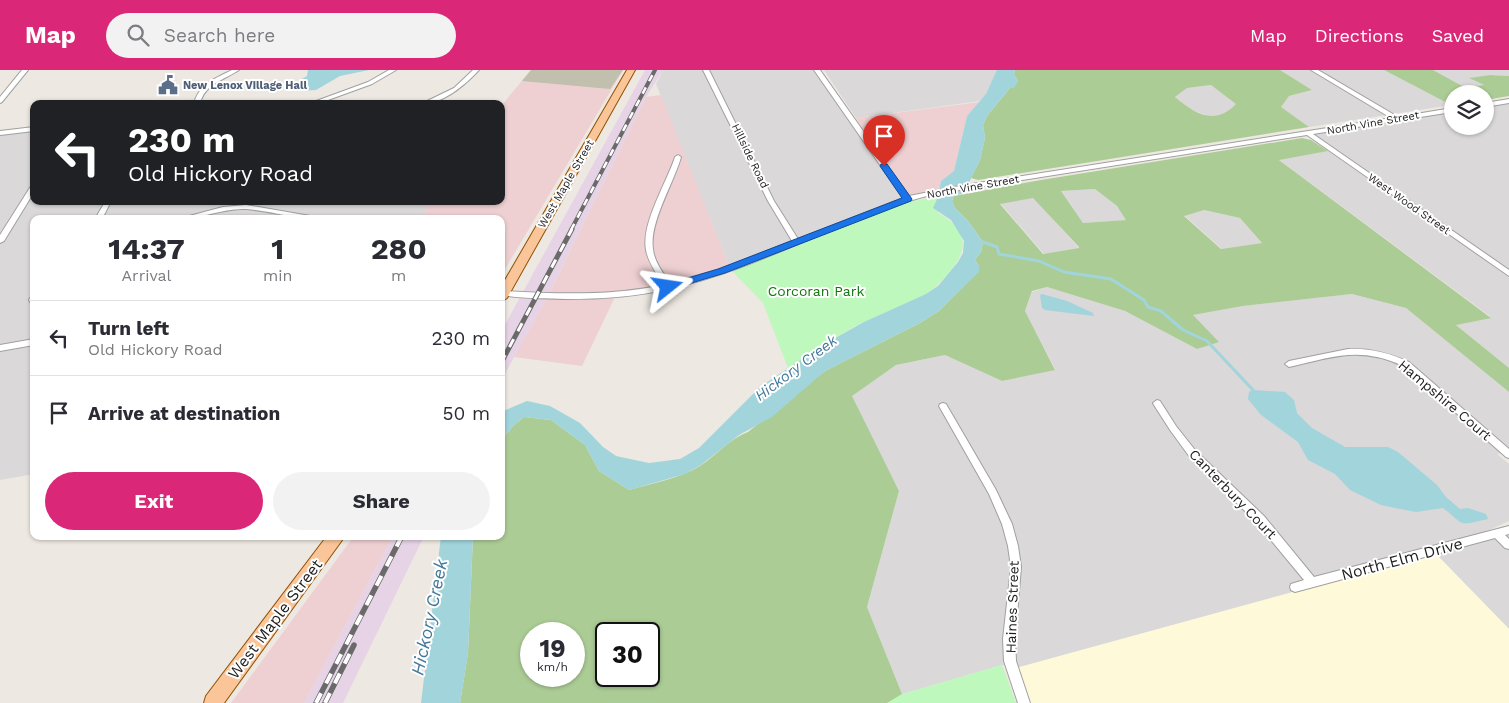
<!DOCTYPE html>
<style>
:root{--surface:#fff;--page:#f2f2f3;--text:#2b2b33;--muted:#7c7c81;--line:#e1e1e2;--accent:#db2777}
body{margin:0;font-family:"Work Sans",sans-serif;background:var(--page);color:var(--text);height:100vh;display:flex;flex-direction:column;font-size:19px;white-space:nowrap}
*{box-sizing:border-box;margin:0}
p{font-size:16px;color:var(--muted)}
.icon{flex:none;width:28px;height:28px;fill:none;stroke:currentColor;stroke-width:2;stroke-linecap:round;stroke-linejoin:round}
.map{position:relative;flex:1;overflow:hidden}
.sheet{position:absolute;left:30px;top:145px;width:475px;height:325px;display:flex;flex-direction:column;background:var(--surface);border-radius:10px;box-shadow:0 1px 4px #0004}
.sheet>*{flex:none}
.hud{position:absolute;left:30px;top:30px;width:475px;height:105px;border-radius:10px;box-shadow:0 1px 4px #0004;background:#202124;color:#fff;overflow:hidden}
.buttons{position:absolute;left:1444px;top:15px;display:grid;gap:10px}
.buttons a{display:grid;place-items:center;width:50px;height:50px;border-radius:50%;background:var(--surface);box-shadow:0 1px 4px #0004;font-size:25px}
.speed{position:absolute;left:520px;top:552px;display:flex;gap:10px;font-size:25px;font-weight:700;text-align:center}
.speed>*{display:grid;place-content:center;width:65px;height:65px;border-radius:50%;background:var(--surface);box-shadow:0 1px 4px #0004;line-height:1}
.speed small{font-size:12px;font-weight:400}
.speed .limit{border:2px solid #111;border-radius:8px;background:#fff;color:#111}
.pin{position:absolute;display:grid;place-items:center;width:42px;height:42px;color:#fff;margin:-51px -21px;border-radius:50% 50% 50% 0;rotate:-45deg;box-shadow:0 0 5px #0007}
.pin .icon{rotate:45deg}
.me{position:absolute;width:55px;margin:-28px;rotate:75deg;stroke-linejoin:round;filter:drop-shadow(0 0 4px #0008)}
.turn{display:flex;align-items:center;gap:18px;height:105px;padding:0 15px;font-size:22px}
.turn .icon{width:65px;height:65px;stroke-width:2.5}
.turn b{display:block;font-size:35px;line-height:42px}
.eta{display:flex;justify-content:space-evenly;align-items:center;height:85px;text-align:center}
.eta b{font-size:30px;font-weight:700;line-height:35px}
.primary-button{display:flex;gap:10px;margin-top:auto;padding:10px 15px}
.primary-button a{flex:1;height:58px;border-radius:30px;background:var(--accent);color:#fff;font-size:20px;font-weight:700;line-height:58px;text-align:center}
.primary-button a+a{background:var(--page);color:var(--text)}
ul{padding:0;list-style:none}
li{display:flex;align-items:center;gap:15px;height:75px;padding:0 15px;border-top:1px solid var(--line)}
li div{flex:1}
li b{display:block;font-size:19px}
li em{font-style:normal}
header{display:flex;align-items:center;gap:30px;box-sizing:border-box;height:70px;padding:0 25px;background:var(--accent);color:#fff}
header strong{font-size:24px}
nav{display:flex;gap:28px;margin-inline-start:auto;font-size:18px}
.search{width:350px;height:45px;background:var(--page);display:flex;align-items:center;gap:12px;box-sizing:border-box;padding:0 18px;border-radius:28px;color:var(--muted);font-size:19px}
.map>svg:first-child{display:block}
.residential{fill:#dad8d9}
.commercial{fill:#eed0d2}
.industrial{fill:#e6d3e5}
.education{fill:#fefad9}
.construction{fill:#c1bfad}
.forest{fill:#accc96;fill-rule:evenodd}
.park{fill:#bff8bd}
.water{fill:#a1d4db}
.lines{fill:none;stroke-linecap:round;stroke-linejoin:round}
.stream{stroke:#a1d4db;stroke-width:3}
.minor-casing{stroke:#a0a0a0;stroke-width:2}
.tertiary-casing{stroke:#a0a0a0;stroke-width:2}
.primary-casing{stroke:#915102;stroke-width:2}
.minor{fill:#fff;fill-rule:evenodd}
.tertiary{fill:#fff;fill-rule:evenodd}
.primary{fill:#fac599;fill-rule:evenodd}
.rail-far2-casing{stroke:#6a6a6a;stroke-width:4}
.rail-far1-casing{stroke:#6a6a6a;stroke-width:5}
.rail-casing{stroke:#6a6a6a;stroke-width:5.5}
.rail-far2{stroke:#fff;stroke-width:2.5;stroke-dasharray:7;stroke-linecap:butt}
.rail-far1{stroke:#fff;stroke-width:3;stroke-dasharray:9;stroke-linecap:butt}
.rail{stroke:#fff;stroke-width:4;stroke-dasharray:11;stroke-linecap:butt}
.route{fill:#1a73e8;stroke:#114b97}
.labels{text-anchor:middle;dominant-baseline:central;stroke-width:4;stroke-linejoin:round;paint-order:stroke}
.far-service-label{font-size:11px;font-weight:bold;fill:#4e5e75;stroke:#fff;text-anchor:start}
.far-street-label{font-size:11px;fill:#1c1c1c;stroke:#fff}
.park-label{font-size:14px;fill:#10770c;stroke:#fff}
.street-label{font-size:14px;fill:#1c1c1c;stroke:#fff}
.water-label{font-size:15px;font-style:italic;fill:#44799a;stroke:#fff}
.near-street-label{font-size:16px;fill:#1c1c1c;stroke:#fff}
.near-water-label{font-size:18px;font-style:italic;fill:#44799a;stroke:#fff}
</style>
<header>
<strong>Map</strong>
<div class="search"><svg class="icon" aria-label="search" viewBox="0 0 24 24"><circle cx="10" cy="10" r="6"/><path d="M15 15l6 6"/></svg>Search here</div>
<nav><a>Map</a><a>Directions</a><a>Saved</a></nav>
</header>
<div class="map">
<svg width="1509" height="633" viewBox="0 0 1509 633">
<rect width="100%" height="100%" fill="#ede8e1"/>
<path class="residential" d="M663,0H814L904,128L729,196L656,14Z
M824,0H997V1L987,24L980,31L856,48Z
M1280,0H1384L1451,35L1309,57L1280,37L1289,26L1312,20Z
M1433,0H1509V6L1490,5L1471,8L1485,16L1466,18Z
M1211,15L1237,34L1226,44L1210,47L1190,39L1175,27L1187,18Z
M1509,33V202L1311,65L1452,42V56H1485V36Z
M34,60V131H415L427,132L424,149H34V270L0,276V64Z
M1328,81L1509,207V298L1455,254L1491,247L1278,89Z
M1095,119L1117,136L1127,150L1083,153L1061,121Z
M1033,127L1079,178L1044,184L1000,133Z
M1204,140L1240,148L1262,173L1222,179L1184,145Z
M1047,217L1125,241L1197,279L1218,271L1192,245L1243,236L1352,224L1406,238L1509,322V381L1497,384L1509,394V451L1440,482L1509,463V559L1435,483L1016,598L1002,595L902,624L867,537L899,421L851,326L896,295L945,285L1002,311L1055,299L1025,241L1032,222Z
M34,273V404L0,410V279Z"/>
<path class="commercial" d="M531,0H623L501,206V149H424L427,131H501V36Z
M661,25L729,196L665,216L627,223L549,224L646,27Z
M980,32L967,46L954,101L941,111L939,120L908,128L856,48Z
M615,227L582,296L514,287L547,228L571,229Z
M354,466H393L304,633H231Z"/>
<path class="industrial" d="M645,0H663L646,27L547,228L501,311V262Z
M393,466H424L343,633H304Z"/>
<path class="education" d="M1435,483L1509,559V633H1026L1016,598Z"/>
<path class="construction" d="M531,0H623L610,19L522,11Z"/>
<path class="forest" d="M1015,0H1280L1312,20L1289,26L1281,37L1309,57L978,110L971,108L980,90L985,68L983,55L987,46L1010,18L1014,17L1018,11L1014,4ZM1211,15L1236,34C1215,56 1195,44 1175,27L1187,18Z
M1384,0H1433L1466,18L1484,15L1469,8L1490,5L1509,6V26L1485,30V24H1452L1451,35Z
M1302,68L1311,70L1328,81L1279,90L1491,248L1456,255L1509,298V322L1406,238L1352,224L1243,236L1193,245L1219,272L1197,279L1125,241L1047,217L1032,221L1025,241L1055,300L1002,311L945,285L896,295L852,326L899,421L867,537L902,624L901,633H460L468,583L473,466H501V371L513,356L524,347L551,350L585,375L599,401L629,420C652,413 679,409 700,396C717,385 729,369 748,362L825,301L920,253L939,241L978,202L979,196L975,190L981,182L983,172L968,151L955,138L952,131L954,126L1041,110ZM1095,119L1117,136L1126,150L1083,153L1061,121ZM1033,128L1079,177V178L1043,184L1000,134ZM1204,140L1240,148L1262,173L1221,179L1184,146ZM531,564H574V606H531ZM606,564H649V606H606Z"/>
<path class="park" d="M938,127V143C970,161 969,181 946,206C940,213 934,219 926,224C907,234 886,241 866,251C839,264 814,281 788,298L763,233L732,201C796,177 871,134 938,127Z
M1002,595L1016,633H887L902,624Z"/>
<path class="water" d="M308,0H369L340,6L316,20L297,21L295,18V13L307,6Z
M997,0H1015L1014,4L1018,11L1014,18H1010L987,46L983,55L985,68L980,90L964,123L954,126L952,130L955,138L968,151L983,172L981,182L975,190L979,196V202L939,241L920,253L825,301L772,347L739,365L701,395L685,404L629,420L599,401L585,375L551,350L524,347L513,356L501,371V342L527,331L550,336L580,353L603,377L616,386L649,393L680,389L699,378L760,317L821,276L864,252L926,224L938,216L958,192L963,183L964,171L951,150L933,138L938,127L941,111L954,101L967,46L986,24Z
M1042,224L1067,231L1093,243L1094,246L1045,240L1042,238L1040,225Z
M1253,320L1285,322L1294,330L1297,343L1312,358L1345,377H1388L1398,382L1437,415L1446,427L1460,439L1468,438L1486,444L1488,449C1457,456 1466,456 1443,438L1416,442L1400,439L1381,435L1350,420L1335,404L1308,390L1298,372L1261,345L1248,329L1249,322Z
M441,466H473L468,583L460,633H421Z"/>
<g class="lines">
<path class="stream" d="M983,172L997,177L999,184L1039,191L1064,202L1111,209L1144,230L1148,237L1161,241L1183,260L1207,271L1253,320"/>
<defs>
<path id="minor" d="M232,0H239C224,10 204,14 200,34H194C198,15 216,8 232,0Z
M389,0H396L372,14L317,34H308L368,12Z
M473,0H479C465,15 443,34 421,34L454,18Z
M703,0H709L774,131L798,169L903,128L814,0H820L909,126L965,115L1391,48L1311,0H1318L1398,47L1452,38V42L1313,64L1509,200V206L1307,65L965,119C946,122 928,125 909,131C828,156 752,201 668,219C635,227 600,229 566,229C546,228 523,229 502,225V221H505C558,224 611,226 663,215C657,204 648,192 646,180C641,153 667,112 675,87L678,85L681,87C674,113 649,152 653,179C654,191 663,203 670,213L724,198L792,171L768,131Z
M1509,29V33L1485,37V33Z
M34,57V61L0,65V61Z
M34,114V122L4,171L0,173V165L31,116Z
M108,131L110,133L102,149H95L105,132Z
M246,135L316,147L319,149C294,149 271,141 246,139C223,138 201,149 178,149L223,137Z
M33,227L34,233L30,232L29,230L30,228Z
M34,269V275L0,281V275Z
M1348,279C1370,278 1389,283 1409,292L1509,379V388L1506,387L1403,296C1359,276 1334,287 1289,297L1285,294L1289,291Z
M1157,330L1160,331L1176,356L1195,380L1264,446L1314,507L1509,456V464L1505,465L1509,469V479L1505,478L1495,468L1295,522L1291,520L1290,517L1291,514L1304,510L1256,452L1189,386L1170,360L1154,335L1153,333Z
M943,333L946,334L996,420L1012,454L1018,476L1021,497L1015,569L1016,591L1030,633H1018L1004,591L1003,569L1011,497L1008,476L1002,454L989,424L939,336L940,334Z"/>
<path id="tertiary" d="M22,0H28L2,32L0,33V27Z"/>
<path id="primary" d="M627,0H635L507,228L501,232V217Z
M327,466H345L224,633H204L206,626Z"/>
</defs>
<use href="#minor" class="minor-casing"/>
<use href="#tertiary" class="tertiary-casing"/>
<use href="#primary" class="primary-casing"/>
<use href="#minor" class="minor"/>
<use href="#tertiary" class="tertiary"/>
<use href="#primary" class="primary"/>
<defs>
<path id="rail-far2" d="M571,160L655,0"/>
<path id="rail-far1" d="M501,293L572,159"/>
<path id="rail" d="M316,633L402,466
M325,633L354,575"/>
</defs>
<use href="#rail-far2" class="rail-far2-casing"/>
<use href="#rail-far1" class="rail-far1-casing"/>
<use href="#rail" class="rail-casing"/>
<use href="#rail-far2" class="rail-far2"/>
<use href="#rail-far1" class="rail-far1"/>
<use href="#rail" class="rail"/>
</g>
<path class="route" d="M881,94H887L912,129L911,131L725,203L668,220L663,217L665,215L718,199L902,128L880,96Z"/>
<defs>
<symbol id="civic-bare" viewBox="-9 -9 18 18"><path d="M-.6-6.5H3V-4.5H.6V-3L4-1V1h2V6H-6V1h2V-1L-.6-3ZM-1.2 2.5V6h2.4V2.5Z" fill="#5c6f8a" stroke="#fff" stroke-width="2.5" paint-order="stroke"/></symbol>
</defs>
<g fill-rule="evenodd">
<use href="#civic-bare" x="154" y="1" width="28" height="28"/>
</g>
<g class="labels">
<g class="far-service-label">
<text x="183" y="15">New Lenox Village Hall</text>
</g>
<g class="far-street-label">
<text transform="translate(1373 53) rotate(-10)">North Vine Street</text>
<text transform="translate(750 86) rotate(64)">Hillside Road</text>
<text transform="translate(566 114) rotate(-60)">West Maple Street</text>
<text transform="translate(973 117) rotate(-10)">North Vine Street</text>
<text transform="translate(1409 134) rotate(35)">West Wood Street</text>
</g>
<g class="park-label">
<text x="816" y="221">Corcoran Park</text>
</g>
<g class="street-label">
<text transform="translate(1445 330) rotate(40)">Hampshire Court</text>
<text transform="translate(1233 424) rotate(46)">Canterbury Court</text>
<text transform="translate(1012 537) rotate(-88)">Haines Street</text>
</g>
<g class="water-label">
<text transform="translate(796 298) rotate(-37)">Hickory Creek</text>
</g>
<g class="near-street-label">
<text transform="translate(1402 489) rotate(-15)">North Elm Drive</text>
<text transform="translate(275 549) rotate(-53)">West Maple Street</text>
</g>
<g class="near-water-label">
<text transform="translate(429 547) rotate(-78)">Hickory Creek</text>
</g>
</g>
</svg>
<div class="buttons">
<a><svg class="icon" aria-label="layers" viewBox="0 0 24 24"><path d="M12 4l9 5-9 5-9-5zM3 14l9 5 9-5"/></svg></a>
</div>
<div class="speed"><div>19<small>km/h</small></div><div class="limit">30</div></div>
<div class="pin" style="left:884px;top:96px;background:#d93025"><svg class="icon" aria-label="arrive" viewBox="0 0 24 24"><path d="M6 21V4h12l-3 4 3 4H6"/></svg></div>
<svg class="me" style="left:668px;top:217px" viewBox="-20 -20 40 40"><path d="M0-17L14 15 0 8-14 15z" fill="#1a73e8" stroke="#fff" stroke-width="4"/></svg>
<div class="hud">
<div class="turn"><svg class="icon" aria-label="left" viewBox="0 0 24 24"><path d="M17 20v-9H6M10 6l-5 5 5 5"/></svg><div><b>230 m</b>Old Hickory Road</div></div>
</div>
<section class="sheet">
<div class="eta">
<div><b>14:37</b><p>Arrival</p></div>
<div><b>1</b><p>min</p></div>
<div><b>280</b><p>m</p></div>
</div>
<ul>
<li><svg class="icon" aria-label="left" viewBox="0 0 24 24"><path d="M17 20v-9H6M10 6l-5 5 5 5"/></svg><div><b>Turn left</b><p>Old Hickory Road</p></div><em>230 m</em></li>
<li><svg class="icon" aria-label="arrive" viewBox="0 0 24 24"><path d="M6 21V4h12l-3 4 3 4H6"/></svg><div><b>Arrive at destination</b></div><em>50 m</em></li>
</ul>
<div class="primary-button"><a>Exit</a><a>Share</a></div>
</section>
</div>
